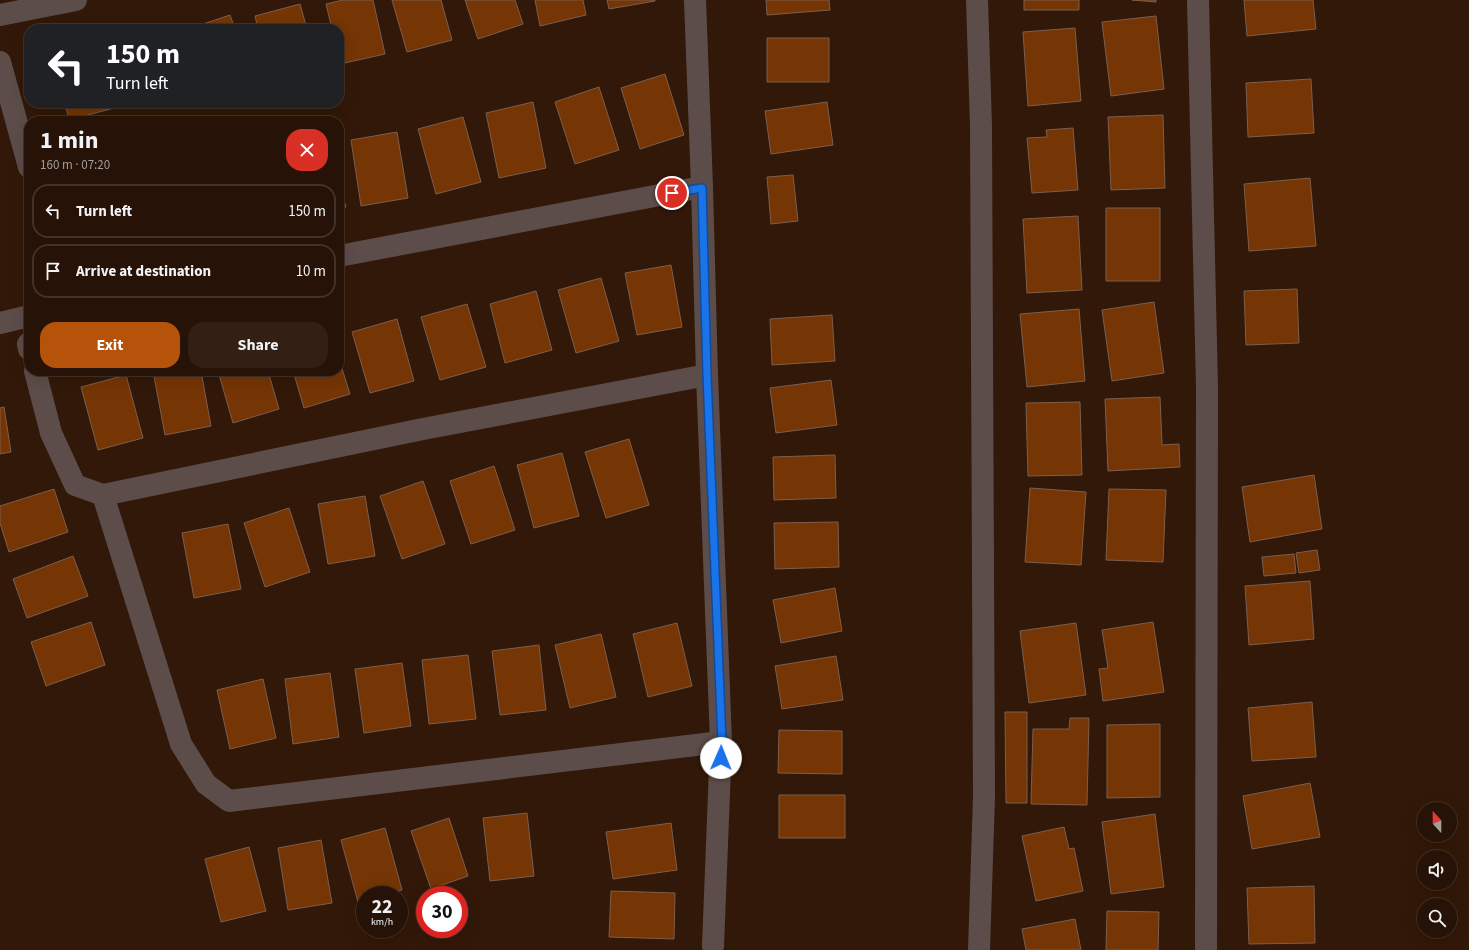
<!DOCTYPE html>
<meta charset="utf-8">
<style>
:root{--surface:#261206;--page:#322014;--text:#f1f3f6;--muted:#a49e9b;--line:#423228;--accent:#b45309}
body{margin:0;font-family:"Source Sans 3",sans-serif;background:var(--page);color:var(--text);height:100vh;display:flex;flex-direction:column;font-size:15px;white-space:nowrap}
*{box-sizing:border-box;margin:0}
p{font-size:13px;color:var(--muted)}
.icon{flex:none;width:22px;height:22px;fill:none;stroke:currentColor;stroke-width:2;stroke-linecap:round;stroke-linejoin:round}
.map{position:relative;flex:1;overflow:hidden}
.drawer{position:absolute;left:24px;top:116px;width:320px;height:260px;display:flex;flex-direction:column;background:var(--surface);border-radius:16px;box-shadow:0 4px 16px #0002,0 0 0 1px var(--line)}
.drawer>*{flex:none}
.guide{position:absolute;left:24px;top:24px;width:320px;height:84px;border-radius:16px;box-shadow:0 4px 16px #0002,0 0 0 1px var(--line);background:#202124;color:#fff;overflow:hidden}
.needle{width:26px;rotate:339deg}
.buttons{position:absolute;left:1417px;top:802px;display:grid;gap:8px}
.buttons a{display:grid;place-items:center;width:40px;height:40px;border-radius:50%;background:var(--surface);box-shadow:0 4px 16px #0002,0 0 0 1px var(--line);font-size:20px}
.speed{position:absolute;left:356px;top:886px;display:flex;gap:8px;font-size:20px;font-weight:700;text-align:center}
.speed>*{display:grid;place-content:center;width:52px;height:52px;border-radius:50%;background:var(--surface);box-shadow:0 4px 16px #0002,0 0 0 1px var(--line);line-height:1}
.speed small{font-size:10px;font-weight:400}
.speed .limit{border:6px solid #d22;background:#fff;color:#111}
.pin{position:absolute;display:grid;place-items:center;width:34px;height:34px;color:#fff;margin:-17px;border:2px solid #fff;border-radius:50%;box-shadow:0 1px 4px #0007}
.me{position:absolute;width:44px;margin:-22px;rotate:1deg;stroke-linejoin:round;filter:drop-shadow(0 0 3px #0008)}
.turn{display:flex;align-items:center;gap:14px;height:84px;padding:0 16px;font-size:18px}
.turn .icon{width:52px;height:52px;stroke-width:2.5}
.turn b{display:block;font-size:28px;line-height:34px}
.round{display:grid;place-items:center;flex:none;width:42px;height:42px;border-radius:16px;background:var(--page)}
.head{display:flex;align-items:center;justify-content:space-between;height:68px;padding:0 16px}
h1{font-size:24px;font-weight:700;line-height:30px}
.cta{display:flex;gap:8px;margin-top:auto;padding:8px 16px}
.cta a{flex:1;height:46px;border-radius:16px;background:var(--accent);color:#fff;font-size:16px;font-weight:700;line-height:46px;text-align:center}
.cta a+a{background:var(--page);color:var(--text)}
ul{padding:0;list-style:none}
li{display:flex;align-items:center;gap:12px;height:54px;margin:0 8px 6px;padding:0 8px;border:2px solid var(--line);border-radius:16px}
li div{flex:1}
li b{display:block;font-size:15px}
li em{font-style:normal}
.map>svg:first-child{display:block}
.building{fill:#753504;stroke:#7d5e4d}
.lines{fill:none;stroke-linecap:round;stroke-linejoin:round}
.street{stroke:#5d4d4a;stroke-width:22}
.route-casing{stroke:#114b97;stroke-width:10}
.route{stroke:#1a73e8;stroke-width:7}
</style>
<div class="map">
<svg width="1469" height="950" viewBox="0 0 1469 950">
<rect width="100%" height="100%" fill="#321808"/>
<path class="building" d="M343,0H373L385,54L340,64L339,29H332L326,4Z
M392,0H441L452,40L407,52Z
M465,0H515L523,24L478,39Z
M535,0H583L586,15L540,26Z
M607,0H655V1L609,9Z
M766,0H829L830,10L767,15Z
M1024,0H1079V10H1024Z
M1132,0H1156V2Z
M1244,0H1313L1316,29L1247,36Z
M300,4L307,29H258L255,16Z
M230,15L235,29H188Z
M1156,16L1164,89L1111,96L1102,22Z
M1075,28L1081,101L1028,106L1023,32Z
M767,38H829V82H767Z
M665,74L684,135L640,149L621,88Z
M1311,79L1314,133L1248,137L1246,83Z
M599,87L619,150L575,164L555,102Z
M533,102L546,168L499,178L486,113Z
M827,102L833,145L771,154L765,111Z
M65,103H112L114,108L69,120Z
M135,103H150L136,107Z
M1163,115L1165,188L1111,190L1108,117Z
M463,117L481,182L436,194L418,129Z
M1073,128L1078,190L1032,193L1027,138L1047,137L1046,130Z
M397,132L408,198L361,206L351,140Z
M793,175L798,221L771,224L767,177Z
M1310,178L1316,246L1249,251L1244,184Z
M339,184L346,207L339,209Z
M1106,208H1160V281H1106Z
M1078,216L1082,290L1027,293L1023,219Z
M671,265L682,327L637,335L625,273Z
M601,278L619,341L576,353L558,290Z
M1297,289L1299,343L1246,345L1244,291Z
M536,291L552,350L505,363L490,304Z
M1154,302L1164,373L1112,381L1102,310Z
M467,304L486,367L440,380L421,317Z
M1079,309L1085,381L1027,387L1020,314Z
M832,315L835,361L772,365L770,319Z
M397,319L414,381L370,393L352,332Z
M339,359L350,394L304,408L293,371H339Z
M153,371H201L211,426L165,435Z
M218,371H268L279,409L233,423Z
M126,375L143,438L98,450L81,387Z
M831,380L837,425L776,433L770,388Z
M1160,397L1162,445L1179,444L1180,467L1108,471L1105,399Z
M1080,402L1082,475L1028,476L1026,403Z
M4,407L11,452L0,454V408Z
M629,439L649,505L606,518L585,452Z
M562,453L579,516L534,528L517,465Z
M835,455L836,498L774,500L773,457Z
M494,466L515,530L471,544L450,481Z
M1314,475L1322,529L1250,542L1242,487Z
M423,481L445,544L402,559L380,496Z
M1030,488L1086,492L1081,565L1025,562Z
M54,489L68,532L9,552L0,523V506Z
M1109,489L1166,490L1163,562L1106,560Z
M365,496L375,556L328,564L318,504Z
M289,508L310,572L265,587L244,523Z
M838,522L839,567L775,569L774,523Z
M228,524L241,589L194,598L182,533Z
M1317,550L1320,570L1299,573L1296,553Z
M1294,554L1296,573L1264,576L1262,557Z
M73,556L88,596L27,618L13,579Z
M1310,581L1314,639L1249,645L1245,586Z
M835,588L842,631L781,643L773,600Z
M91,622L105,665L46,686L31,642Z
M1153,622L1164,692L1103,701L1099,669L1108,668L1102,630Z
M677,623L692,686L648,697L633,634Z
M1076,623L1086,695L1029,703L1020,631Z
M601,634L616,697L570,708L555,645Z
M539,645L546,710L500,715L492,651Z
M468,655L476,719L429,724L422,660Z
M836,656L843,700L782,709L775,666Z
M402,663L411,726L364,733L355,669Z
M330,673L339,737L293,744L285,679Z
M263,679L276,738L230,749L217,690Z
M1312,702L1316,757L1252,761L1248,708Z
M1005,712H1027V803H1006Z
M1070,718H1089L1087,805L1031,804L1033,729H1069Z
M1160,724V797L1107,798V725Z
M779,730L842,731V774L778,773Z
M1310,783L1320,837L1252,849L1243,796Z
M779,795H845V838H779Z
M527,813L534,876L490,881L483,818Z
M1155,814L1164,887L1111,894L1102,822Z
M449,818L468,876L431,889L411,831Z
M671,823L677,870L613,879L606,832Z
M1064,827L1069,849L1074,848L1083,891L1036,901L1022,836Z
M385,828L402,890L385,895H365V900L358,902L341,840Z
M321,840L332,903L288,910L278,848Z
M249,847L266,911L221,922L205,859Z
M1314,886L1315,943L1249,944L1247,888Z
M611,891L675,893L674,939L609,937Z
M1107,911L1159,912L1158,950H1106Z
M1075,919L1081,950H1026L1022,929Z"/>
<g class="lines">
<path class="street" d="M695,0L702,187L707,375L721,742L713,946
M977,0L981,126L984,797L979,950
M1198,0L1207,387L1206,950
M0,15L76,0
M0,62L29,167
M339,256L702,187
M0,323L29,316
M29,343L28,344L29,349
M35,371L51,433L75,485L103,495L423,429L707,375
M103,495L181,744L206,784L229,801L721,742"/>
</g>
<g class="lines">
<defs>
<path id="route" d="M672,193L702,188L707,375L722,742L721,758"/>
</defs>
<use href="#route" class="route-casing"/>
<use href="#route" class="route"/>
</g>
</svg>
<div class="buttons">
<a><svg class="needle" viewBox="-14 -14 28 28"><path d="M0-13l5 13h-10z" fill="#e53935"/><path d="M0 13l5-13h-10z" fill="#a49e9b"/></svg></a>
<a><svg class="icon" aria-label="sound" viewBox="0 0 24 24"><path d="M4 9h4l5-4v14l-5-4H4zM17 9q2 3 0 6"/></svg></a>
<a><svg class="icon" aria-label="search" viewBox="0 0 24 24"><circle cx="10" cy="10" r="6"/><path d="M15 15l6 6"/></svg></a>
</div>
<div class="speed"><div>22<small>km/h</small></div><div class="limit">30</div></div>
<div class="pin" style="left:672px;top:193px;background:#d93025"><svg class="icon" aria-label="arrive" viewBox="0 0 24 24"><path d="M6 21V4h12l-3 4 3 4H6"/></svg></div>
<svg class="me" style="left:721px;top:758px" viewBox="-20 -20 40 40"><circle r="19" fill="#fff"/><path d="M0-13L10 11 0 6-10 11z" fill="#1a73e8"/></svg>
<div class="guide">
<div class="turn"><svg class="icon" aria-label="left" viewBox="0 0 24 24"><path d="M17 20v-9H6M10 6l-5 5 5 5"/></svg><div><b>150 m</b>Turn left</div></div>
</div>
<section class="drawer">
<div class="head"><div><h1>1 min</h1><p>160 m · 07:20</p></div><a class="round" style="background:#d93025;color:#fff"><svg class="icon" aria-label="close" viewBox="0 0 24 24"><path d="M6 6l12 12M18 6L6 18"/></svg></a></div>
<ul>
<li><svg class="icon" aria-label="left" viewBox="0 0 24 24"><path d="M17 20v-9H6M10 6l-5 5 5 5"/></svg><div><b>Turn left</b></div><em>150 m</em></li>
<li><svg class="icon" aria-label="arrive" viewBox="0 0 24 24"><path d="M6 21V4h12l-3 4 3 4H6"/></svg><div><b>Arrive at destination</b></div><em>10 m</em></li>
</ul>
<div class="cta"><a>Exit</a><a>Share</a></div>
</section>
</div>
